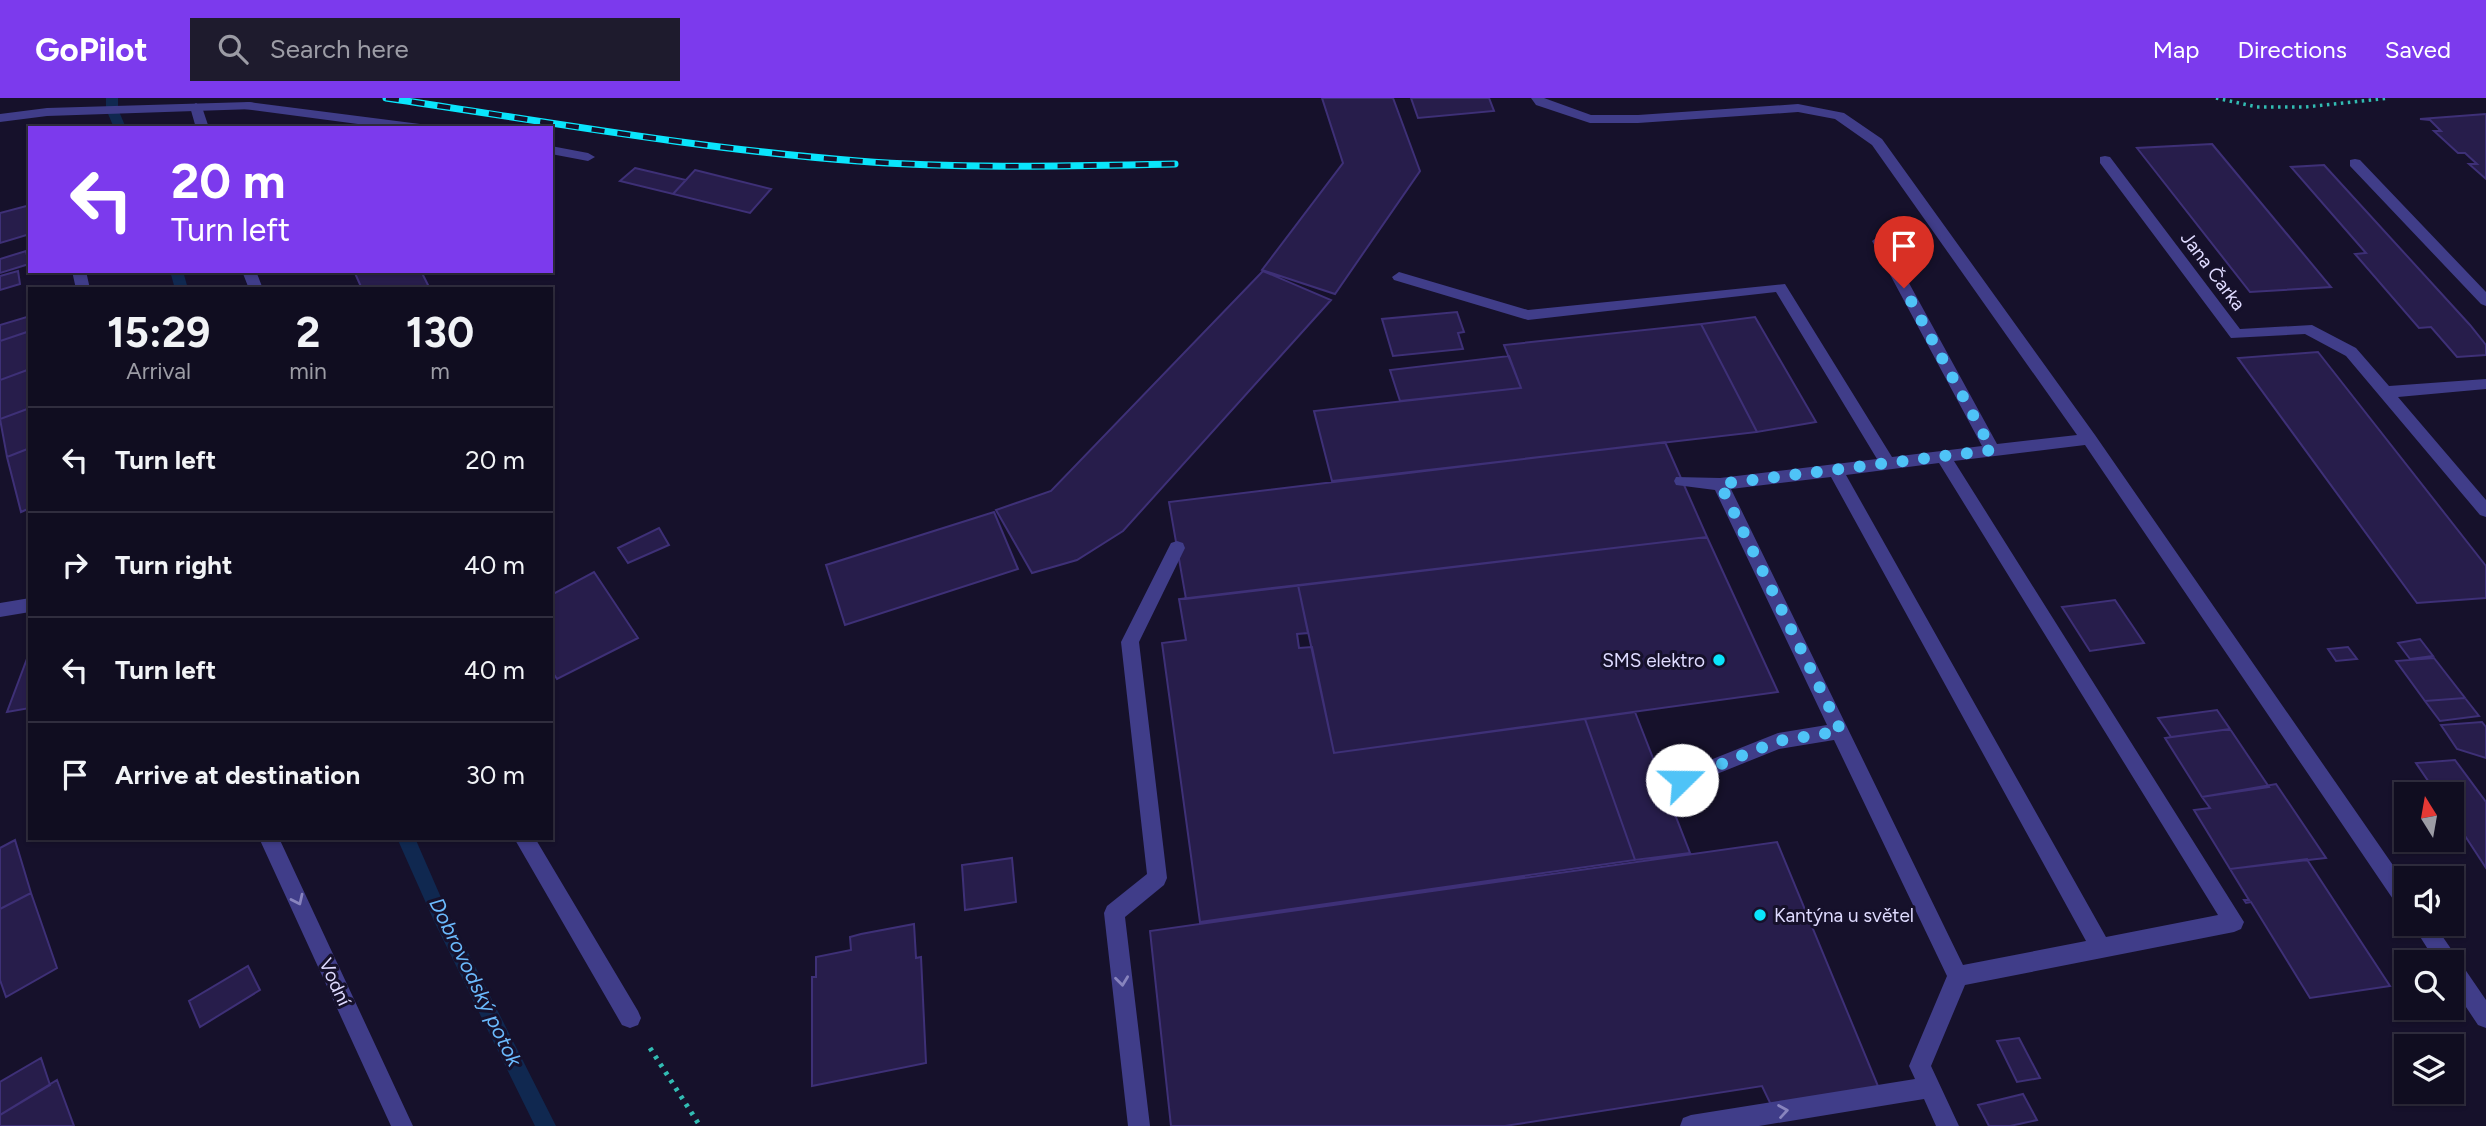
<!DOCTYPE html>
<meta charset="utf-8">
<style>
:root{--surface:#100d20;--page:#1e1b2d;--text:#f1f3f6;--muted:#9c9ca5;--line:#302d3e;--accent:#7c3aed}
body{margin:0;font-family:Figtree,sans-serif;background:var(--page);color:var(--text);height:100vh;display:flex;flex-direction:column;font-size:26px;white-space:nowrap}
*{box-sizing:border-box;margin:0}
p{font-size:23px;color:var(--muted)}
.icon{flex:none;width:38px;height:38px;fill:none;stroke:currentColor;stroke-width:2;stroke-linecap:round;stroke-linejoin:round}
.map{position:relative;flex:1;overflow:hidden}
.details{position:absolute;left:28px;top:189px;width:525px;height:553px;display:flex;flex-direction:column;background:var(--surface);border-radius:0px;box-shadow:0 2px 5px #0004,0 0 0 2px var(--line)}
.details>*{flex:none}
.guide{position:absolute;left:28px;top:28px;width:525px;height:147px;border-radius:0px;box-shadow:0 2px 5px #0004,0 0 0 2px var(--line);background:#7c3aed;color:#fff;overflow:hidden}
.needle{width:46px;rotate:349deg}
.buttons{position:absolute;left:2394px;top:684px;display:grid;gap:14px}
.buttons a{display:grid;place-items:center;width:70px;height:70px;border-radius:0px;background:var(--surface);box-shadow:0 2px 5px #0004,0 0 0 2px var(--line);font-size:35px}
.pin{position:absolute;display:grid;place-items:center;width:60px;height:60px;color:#fff;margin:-72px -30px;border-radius:50% 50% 50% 0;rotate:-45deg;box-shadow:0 0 7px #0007}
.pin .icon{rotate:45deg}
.me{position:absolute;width:77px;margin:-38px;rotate:68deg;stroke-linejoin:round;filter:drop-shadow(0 0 5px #0008)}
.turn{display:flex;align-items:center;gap:24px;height:147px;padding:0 28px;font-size:32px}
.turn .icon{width:91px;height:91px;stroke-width:2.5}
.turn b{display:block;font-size:49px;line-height:60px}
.eta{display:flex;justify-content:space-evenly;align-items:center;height:119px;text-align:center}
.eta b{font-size:42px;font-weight:700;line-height:49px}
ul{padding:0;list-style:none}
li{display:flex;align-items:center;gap:21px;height:105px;padding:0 28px;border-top:2px solid var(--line)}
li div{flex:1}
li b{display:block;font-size:26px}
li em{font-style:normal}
header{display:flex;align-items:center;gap:42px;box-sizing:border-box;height:98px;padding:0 35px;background:var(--accent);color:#fff}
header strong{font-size:33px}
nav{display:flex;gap:38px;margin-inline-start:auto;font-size:24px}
.search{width:490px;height:63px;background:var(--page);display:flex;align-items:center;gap:18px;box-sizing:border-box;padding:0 24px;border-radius:0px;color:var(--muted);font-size:26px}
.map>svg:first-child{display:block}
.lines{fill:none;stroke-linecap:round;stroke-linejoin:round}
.stream{fill:#102850;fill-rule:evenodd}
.building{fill:#271d4b;stroke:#3e3077;stroke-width:2}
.path-far1{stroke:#32bcb3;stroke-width:3.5;stroke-dasharray:2.5 4.5;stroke-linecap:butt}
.path{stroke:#32bcb3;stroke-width:5;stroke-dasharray:3.5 6;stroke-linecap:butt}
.lane{fill:#403d89;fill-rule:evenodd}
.street{fill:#403d89;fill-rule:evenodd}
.rail-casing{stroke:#0ae5fc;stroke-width:7}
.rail{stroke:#16112b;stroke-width:4.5;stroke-dasharray:13;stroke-linecap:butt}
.oneway{stroke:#8884be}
.route{stroke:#4fc3f7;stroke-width:12;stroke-dasharray:0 21.6}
.poi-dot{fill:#0ae5fc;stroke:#16112b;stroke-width:2.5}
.labels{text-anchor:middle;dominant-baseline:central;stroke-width:6;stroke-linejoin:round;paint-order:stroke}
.street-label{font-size:19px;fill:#dfdbff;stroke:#16112b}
.poi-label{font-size:19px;fill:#dfdbff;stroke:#16112b;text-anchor:end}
.water-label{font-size:21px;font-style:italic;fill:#6bbafd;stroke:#16112b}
</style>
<header>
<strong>GoPilot</strong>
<div class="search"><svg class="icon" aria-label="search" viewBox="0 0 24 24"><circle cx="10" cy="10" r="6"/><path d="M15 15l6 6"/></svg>Search here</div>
<nav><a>Map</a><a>Directions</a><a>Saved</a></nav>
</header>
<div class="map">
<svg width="2486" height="1028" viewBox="0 0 2486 1028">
<rect width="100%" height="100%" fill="#16112b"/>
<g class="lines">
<path class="stream" d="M106,0H118V11L126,30H114L106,11Z
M170,173H183L188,191H175Z
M397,740H415L446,811L556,1028H535L434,823Z"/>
</g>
<path class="building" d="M1322,0H1393L1420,73L1335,196L1262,172L1343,65Z
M1411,0H1489L1494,13L1418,20Z
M2486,16V81L2469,66H2477L2465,55H2458L2434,33H2441L2430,22L2420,21Z
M2212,46L2331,189L2250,194L2137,50Z
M2324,67L2470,227L2486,247V257L2457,259L2431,229L2419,230L2355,156L2366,155L2291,69Z
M635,70L686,82L673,96L620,83Z
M695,72L771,91L750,115L673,96Z
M30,107V136L0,145V115Z
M26,153L29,166L0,175V161Z
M18,173L20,186L0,192V178Z
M354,173H421L430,191H362Z
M1263,173L1331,202L1123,433L1077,462L1032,475L996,412L1051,393Z
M1457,214L1464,234L1458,235L1463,251L1393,258L1382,221Z
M30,218V233L0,243V227Z
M1755,219L1816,324L1757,334L1701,226Z
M1701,226L1757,334L1332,383L1314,313L1521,290L1504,247Z
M30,233V271L0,282V243Z
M2318,254L2486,468V500L2417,505L2238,260Z
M1509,258L1521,290L1400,303L1390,272Z
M30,271V310L0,321V282Z
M30,310V350L7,359L0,321Z
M1665,344L1707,439L1186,501L1169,404Z
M30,350V410L21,414L7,359Z
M994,414L1018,471L845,527L826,467Z
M659,430L669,447L628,465L618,450Z
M1707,439L1778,594L1334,655L1298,487Z
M594,474L638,540L557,581L551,572V497Z
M1298,487L1308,535L1297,536L1299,550L1312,549L1334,655L1585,621L1635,762L1200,824L1162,545L1186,542L1179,501Z
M2115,502L2144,545L2090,553L2062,509Z
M2420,541L2433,558L2410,561L2398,545Z
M2348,549L2357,561L2336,563L2328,551Z
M28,558L30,610L7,614Z
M2434,560L2465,600L2425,603L2396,563Z
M2465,600L2479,618L2440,623L2425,603Z
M2217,612L2230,631L2171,639L2158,620Z
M1635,614L1690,755L1635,762L1585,621Z
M2482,624L2486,629V660L2457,651L2441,627Z
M2230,631L2269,689L2202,699L2165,640Z
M2455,662L2486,704V770L2452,718V696H2437L2416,665Z
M2276,686L2326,760L2230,771L2194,712L2210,710L2202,699Z
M15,742L31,795L0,811V750Z
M1777,744L1880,993L1773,1011L1762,988L1505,1028H1171L1150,833Z
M1012,760L1016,804L965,812L962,767Z
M2307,761L2308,763L2390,888L2310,900L2251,804L2246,805L2244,802H2249L2230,771Z
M31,795L57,870L6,899L0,882V811Z
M914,826L916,860L921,859L926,965L812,988V879H816V859L851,852L850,839L861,836Z
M248,868L260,892L200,929L189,903Z
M2019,940L2040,980L2017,984L1997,943Z
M41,960L50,987L0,1017V984Z
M57,982L74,1028H0V1017Z
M2023,996L2037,1022L2010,1028H1989L1978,1007Z"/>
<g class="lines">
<path class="path-far1" d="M2216,0L2257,9H2305L2389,0"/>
<path class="path" d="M650,950L700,1028"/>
<path class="lane" d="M1531,0H1544L1591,17H1638L1798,6L1844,15L1882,41L2095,337L2406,786V812L2399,810L2085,347L1954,363L2244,824L2241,831L2234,834L1965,887L1931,968L1959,1028H1936L1924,1001L1759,1028H1680L1683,1020L1691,1017L1915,981L1909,968L1947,878L1834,642L1779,651L1682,690L1675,688L1672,682L1675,676L1778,635L1827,627L1715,392L1676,387L1674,383L1676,379L1720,380L1877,361L1776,194L1528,222L1394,182L1392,179L1399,174L1528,212L1785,186L1892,359L1982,348L1872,143L1879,138L1886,143L1997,346L2077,337L1872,47L1835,21L1798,14L1638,25H1590L1536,7ZM1939,365L2218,817L2106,839L1846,377ZM1831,379L2086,843L1963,867L1731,391Z
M249,4L420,26L426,30H388L244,11V5Z
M196,5L202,9L209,30H196L190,9Z
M551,48L588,55L595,59L588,63L551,56Z
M2105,58L2110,59L2240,231L2312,227L2356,250L2389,288L2486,281V291L2398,299L2486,402V419L2480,417L2346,258L2305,236L2231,240L2100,65V59Z
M2355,61L2360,62L2486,194V208L2481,206L2350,68V62Z
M242,173H256L263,191H249Z
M1177,443L1183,445L1185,450L1139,544L1167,780L1164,787L1125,819L1150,1028H1128L1104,815L1107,808L1147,776L1121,544L1171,445Z
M514,740H535L638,913L641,920L638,927L630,930L622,927Z
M2412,826H2434L2486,902V930L2478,927L2452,888V864H2436Z"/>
<path class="street" d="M249,4L254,5V11L47,18L0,24V16L47,10Z
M72,173H86L90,191H76Z
M30,500V514L0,519V505Z
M259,740H279L413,1028H391Z"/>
<defs>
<path id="rail" d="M386,0C543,23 700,51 858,63C963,71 1069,68 1175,66"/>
</defs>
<use href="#rail" class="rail-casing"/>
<use href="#rail" class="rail"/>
</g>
<defs><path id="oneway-chevron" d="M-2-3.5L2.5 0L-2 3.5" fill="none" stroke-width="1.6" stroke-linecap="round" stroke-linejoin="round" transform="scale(1.75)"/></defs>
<g class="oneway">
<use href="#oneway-chevron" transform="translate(298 802) rotate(65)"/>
<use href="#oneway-chevron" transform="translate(1122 883) rotate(83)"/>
<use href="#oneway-chevron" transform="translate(1783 1013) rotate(-9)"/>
</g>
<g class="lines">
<path class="route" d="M1682,682L1778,643L1841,633L1720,386L1992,352L1904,190"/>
</g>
<g class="poi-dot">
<circle cx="1719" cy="562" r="7"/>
<circle cx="1760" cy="817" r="7"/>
</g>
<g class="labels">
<g class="street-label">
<text transform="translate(2213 173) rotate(53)">Jana Čarka</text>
<text transform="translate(335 884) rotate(65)">Vodní</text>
</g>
<g class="poi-label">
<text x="1705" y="562">SMS elektro</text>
<text x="1774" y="817" text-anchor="start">Kantýna u světel</text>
</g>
<g class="water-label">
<text transform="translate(476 884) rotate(64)">Dobrovodský potok</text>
</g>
</g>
</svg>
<div class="buttons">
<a><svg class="needle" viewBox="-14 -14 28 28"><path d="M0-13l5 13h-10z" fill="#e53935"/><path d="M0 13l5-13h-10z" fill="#9c9ca5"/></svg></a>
<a><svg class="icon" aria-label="sound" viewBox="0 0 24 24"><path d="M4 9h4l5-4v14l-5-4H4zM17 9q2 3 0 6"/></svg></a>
<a><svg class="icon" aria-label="search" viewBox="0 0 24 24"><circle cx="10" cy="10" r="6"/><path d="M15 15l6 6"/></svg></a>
<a><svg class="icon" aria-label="layers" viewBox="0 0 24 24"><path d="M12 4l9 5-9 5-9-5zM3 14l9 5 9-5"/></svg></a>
</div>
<div class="pin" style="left:1904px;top:190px;background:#d93025"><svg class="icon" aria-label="arrive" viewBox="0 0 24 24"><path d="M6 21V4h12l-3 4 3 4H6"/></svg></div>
<svg class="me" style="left:1682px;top:682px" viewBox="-20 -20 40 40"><circle r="19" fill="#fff"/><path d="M0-13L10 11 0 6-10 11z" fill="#4fc3f7"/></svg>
<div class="guide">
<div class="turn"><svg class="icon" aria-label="left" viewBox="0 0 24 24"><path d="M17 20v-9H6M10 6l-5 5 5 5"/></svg><div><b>20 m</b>Turn left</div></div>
</div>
<section class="details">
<div class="eta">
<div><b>15:29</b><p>Arrival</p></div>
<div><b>2</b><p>min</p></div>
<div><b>130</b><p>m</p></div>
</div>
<ul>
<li><svg class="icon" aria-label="left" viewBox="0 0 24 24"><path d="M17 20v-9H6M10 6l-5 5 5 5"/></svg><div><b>Turn left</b></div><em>20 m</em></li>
<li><svg class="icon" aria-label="right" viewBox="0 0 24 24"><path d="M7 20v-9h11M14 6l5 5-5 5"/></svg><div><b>Turn right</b></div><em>40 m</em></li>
<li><svg class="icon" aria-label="left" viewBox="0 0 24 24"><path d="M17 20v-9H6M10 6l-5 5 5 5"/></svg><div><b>Turn left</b></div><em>40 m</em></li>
<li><svg class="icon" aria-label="arrive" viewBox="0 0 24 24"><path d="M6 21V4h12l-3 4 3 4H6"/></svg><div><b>Arrive at destination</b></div><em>30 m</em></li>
</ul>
</section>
</div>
